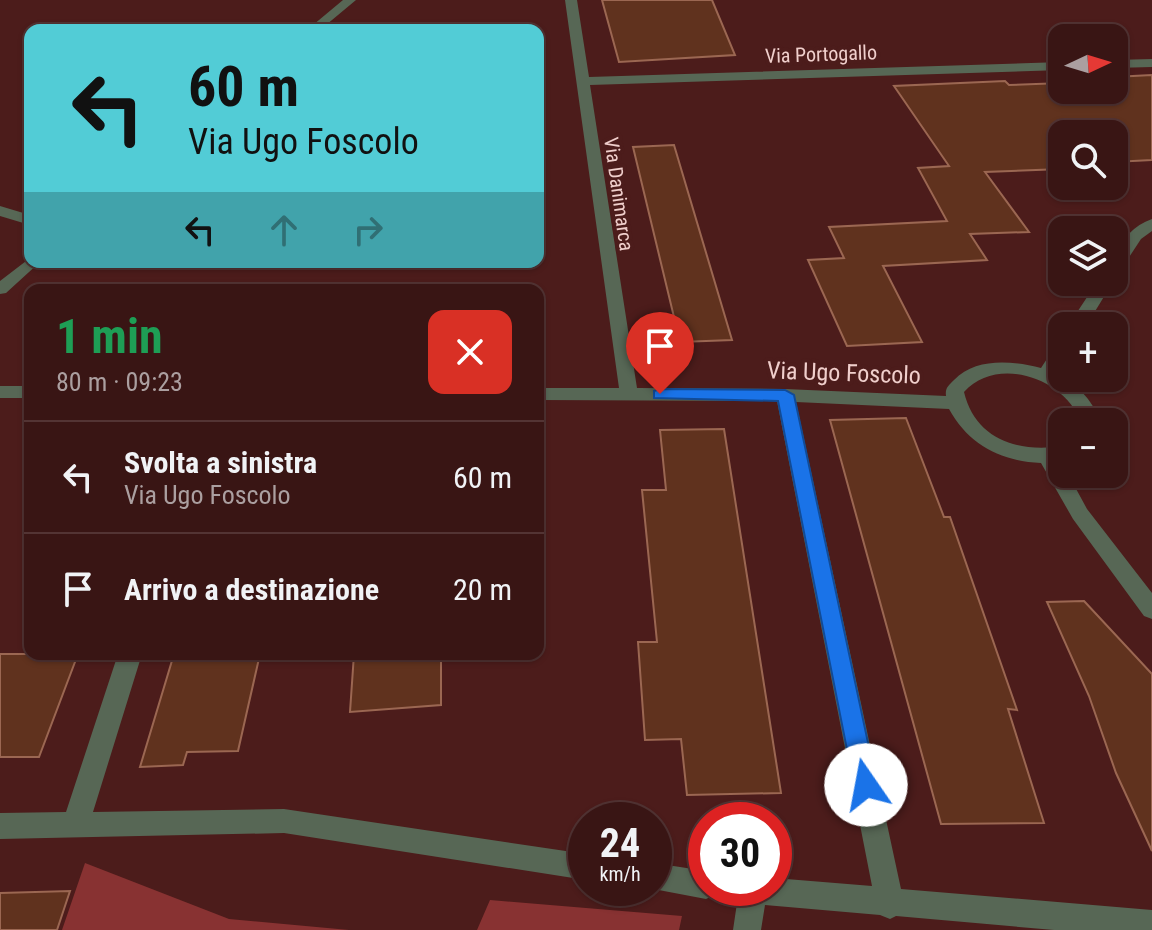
<!DOCTYPE html>
<html lang="it">
<meta charset="utf-8">
<style>
:root{--surface:#391514;--page:#401e1d;--text:#f1f3f6;--muted:#ab9fa0;--line:#533434}
body{margin:0;font-family:"Roboto Condensed",sans-serif;background:var(--page);color:var(--text);height:100vh;display:flex;flex-direction:column;font-size:30px;white-space:nowrap}
*{box-sizing:border-box;margin:0}
p{font-size:26px;color:var(--muted)}
.icon{flex:none;width:44px;height:44px;fill:none;stroke:currentColor;stroke-width:2;stroke-linecap:round;stroke-linejoin:round}
.map{position:relative;flex:1;overflow:hidden}
.sheet{position:absolute;left:24px;top:284px;width:520px;height:376px;display:flex;flex-direction:column;background:var(--surface);border-radius:16px;box-shadow:0 2px 6px #0004,0 0 0 2px var(--line)}
.sheet>*{flex:none}
.hud{position:absolute;left:24px;top:24px;width:520px;height:244px;border-radius:16px;box-shadow:0 2px 6px #0004,0 0 0 2px var(--line);background:#52ccd6;color:#111;overflow:hidden}
.needle{width:52px;rotate:86deg}
.controls{position:absolute;left:1048px;top:24px;display:grid;gap:16px}
.controls a{display:grid;place-items:center;width:80px;height:80px;border-radius:16px;background:var(--surface);box-shadow:0 2px 6px #0004,0 0 0 2px var(--line);font-size:40px}
.speed{position:absolute;left:568px;top:802px;display:flex;gap:16px;font-size:40px;font-weight:700;text-align:center}
.speed>*{display:grid;place-content:center;width:104px;height:104px;border-radius:50%;background:var(--surface);box-shadow:0 2px 6px #0004,0 0 0 2px var(--line);line-height:1}
.speed small{font-size:20px;font-weight:400}
.speed .limit{border:12px solid #d22;background:#fff;color:#111}
.pin{position:absolute;display:grid;place-items:center;width:68px;height:68px;color:#fff;margin:-82px -34px;border-radius:50% 50% 50% 0;rotate:-45deg;box-shadow:0 0 8px #0007}
.pin .icon{rotate:45deg}
.me{position:absolute;width:88px;margin:-44px;rotate:348deg;stroke-linejoin:round;filter:drop-shadow(0 0 6px #0008)}
.turn{display:flex;align-items:center;gap:28px;height:168px;padding:0 32px;font-size:36px}
.turn .icon{width:104px;height:104px;stroke-width:2.5}
.turn b{display:block;font-size:56px;line-height:68px}
.lanes{display:flex;align-items:center;height:76px;padding:0 32px;background:#0003;justify-content:center;gap:40px;direction:ltr}
.lanes .off{opacity:.35}
.round{display:grid;place-items:center;flex:none;width:84px;height:84px;border-radius:16px;background:var(--page)}
.head{display:flex;align-items:center;justify-content:space-between;height:136px;padding:0 32px}
h1{font-size:48px;font-weight:700;line-height:60px;color:#1e9e55}
ul{padding:0;list-style:none}
li{display:flex;align-items:center;gap:24px;height:112px;padding:0 32px;border-top:2px solid var(--line)}
li div{flex:1}
li b{display:block;font-size:30px}
li em{font-style:normal}
.map>svg:first-child{display:block}
.green{fill:#883232}
.building{fill:#60321e;stroke:#9b6752;stroke-width:2}
.lines{fill:none;stroke-linecap:round;stroke-linejoin:round}
.minor{fill:#576755;fill-rule:evenodd}
.route{fill:#1a73e8;stroke:#114b97;stroke-width:2}
.labels{text-anchor:middle;dominant-baseline:central;stroke-width:8;stroke-linejoin:round;paint-order:stroke}
.far-street-label{font-size:20px;fill:#f0cfcc;stroke:#4c1c1b}
.street-label{font-size:24px;fill:#f0cfcc;stroke:#4c1c1b}
</style>
<div class="map">
<svg width="1152" height="930" viewBox="0 0 1152 930">
<rect width="100%" height="100%" fill="#4c1c1b"/>
<path class="green" d="M85,863L229,919L349,930H62Z
M490,900L682,916L679,930H477Z"/>
<path class="building" d="M602,0H712L735,55L619,62Z
M1152,75V160L1114,162V134H1062V169L985,172L1029,232L970,234L987,260L883,266L922,342L847,346L808,260L844,258L829,227L947,221L918,168L949,166L894,86L1005,81L1009,85L1062,83V90H1114V77Z
M674,145L732,340L680,342L633,147Z
M906,418L944,517H950L1017,710L1008,709L1044,823L941,824L830,420Z
M724,429L781,793L687,795L681,739L645,740L638,642H657L642,490H666L660,430Z
M1084,601L1152,674V851L1116,773L1089,696L1047,602Z
M0,654H78L39,757H0Z
M174,654H260L238,751L187,752L183,765L140,767Z
M354,654H441V705L350,712Z
M70,891L57,930H0V893Z"/>
<g class="lines">
<path class="minor" d="M343,0H356L320,30H307Z
M565,0H577L589,77L1062,62V70L590,85L637,388L785,389L946,396C945,388 948,386 954,380C976,357 1013,361 1041,368L1056,345L1062,344V363L1056,373C1077,384 1091,398 1101,422H1081C1065,378 997,355 964,392C975,439 1018,453 1062,446V474H1068L1087,509L1152,593V619L1144,616L1073,519L1041,463C1000,461 969,445 949,409L796,402L901,889L1152,910V930H1054L896,916L890,919L880,915L765,905L761,930H733L737,903L725,902L714,895L706,899L648,888H654V863L706,871V888H774V878L872,886L777,401L538,400V388H619Z
M1152,59V67L1114,68V60Z
M0,206L30,215V225L0,216Z
M1152,219V231L1141,239L1120,271L1114,273C1114,249 1128,227 1152,219Z
M30,258V262H40L6,293L0,294V281Z
M1097,282H1113L1086,326H1068Z
M0,386H30V398H0Z
M118,654H142L93,812L284,809L586,854V880L284,833L0,839V813L66,812Z"/>
</g>
<path class="route" d="M660,389L785,390L794,395L877,785L874,792L866,796L857,792L854,785L778,401L654,398V391Z"/>
<g class="labels">
<g class="far-street-label">
<text transform="translate(821 54) rotate(-2)">Via Portogallo</text>
<text transform="translate(619 194) rotate(82)">Via Danimarca</text>
</g>
<g class="street-label">
<text transform="translate(844 373) rotate(2)">Via Ugo Foscolo</text>
</g>
</g>
</svg>
<div class="controls">
<a><svg class="needle" viewBox="-14 -14 28 28"><path d="M0-13l5 13h-10z" fill="#e53935"/><path d="M0 13l5-13h-10z" fill="#ab9fa0"/></svg></a>
<a><svg class="icon" aria-label="search" viewBox="0 0 24 24"><circle cx="10" cy="10" r="6"/><path d="M15 15l6 6"/></svg></a>
<a><svg class="icon" aria-label="layers" viewBox="0 0 24 24"><path d="M12 4l9 5-9 5-9-5zM3 14l9 5 9-5"/></svg></a>
<a>+</a>
<a>−</a>
</div>
<div class="speed"><div>24<small>km/h</small></div><div class="limit">30</div></div>
<div class="pin" style="left:660px;top:394px;background:#d93025"><svg class="icon" aria-label="arrive" viewBox="0 0 24 24"><path d="M6 21V4h12l-3 4 3 4H6"/></svg></div>
<svg class="me" style="left:866px;top:785px" viewBox="-20 -20 40 40"><circle r="19" fill="#fff"/><path d="M0-13L10 11 0 6-10 11z" fill="#1a73e8"/></svg>
<div class="hud">
<div class="turn"><svg class="icon" aria-label="left" viewBox="0 0 24 24"><path d="M17 20v-9H6M10 6l-5 5 5 5"/></svg><div><b>60 m</b>Via Ugo Foscolo</div></div>
<div class="lanes"><svg class="icon" aria-label="left" viewBox="0 0 24 24"><path d="M17 20v-9H6M10 6l-5 5 5 5"/></svg><svg class="icon off" aria-label="ahead" viewBox="0 0 24 24"><path d="M12 20V5M6 11l6-6 6 6"/></svg><svg class="icon off" aria-label="right" viewBox="0 0 24 24"><path d="M7 20v-9h11M14 6l5 5-5 5"/></svg></div>
</div>
<section class="sheet">
<div class="head"><div><h1>1 min</h1><p>80 m · 09:23</p></div><a class="round" style="background:#d93025;color:#fff"><svg class="icon" aria-label="close" viewBox="0 0 24 24"><path d="M6 6l12 12M18 6L6 18"/></svg></a></div>
<ul>
<li><svg class="icon" aria-label="left" viewBox="0 0 24 24"><path d="M17 20v-9H6M10 6l-5 5 5 5"/></svg><div><b>Svolta a sinistra</b><p>Via Ugo Foscolo</p></div><em>60 m</em></li>
<li><svg class="icon" aria-label="arrive" viewBox="0 0 24 24"><path d="M6 21V4h12l-3 4 3 4H6"/></svg><div><b>Arrivo a destinazione</b></div><em>20 m</em></li>
</ul>
</section>
</div>
